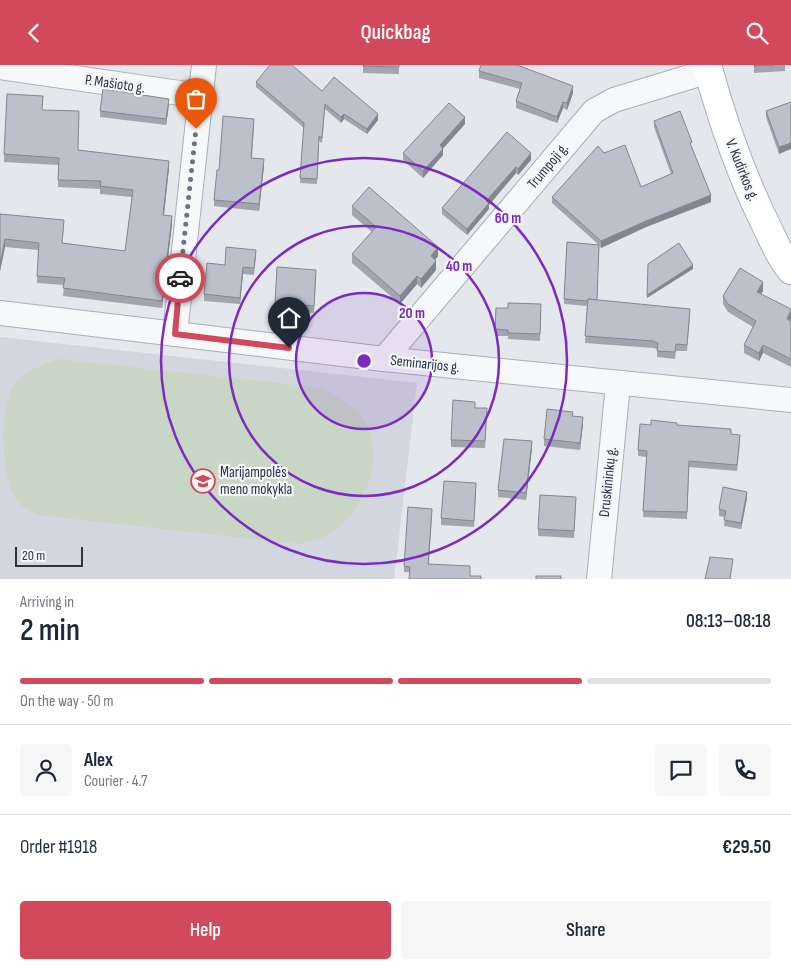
<!DOCTYPE html>
<html lang="en">
<head>
<meta charset="utf-8">
<style>
  body { margin:0; font-family:"Sofia Sans Condensed",sans-serif; background:#f6f6f7; color:#1f2937; height:100vh; display:flex; flex-direction:column; font-size:19px; white-space:nowrap }
  * { box-sizing:border-box; margin:0 }
  p { font-size:16px; color:#747a83 }
  .icon { flex:none; width:28px; height:28px; fill:none; stroke:currentColor; stroke-width:2; stroke-linecap:round; stroke-linejoin:round }
  .map { position:relative; height:514px; overflow:hidden }
  .drawer { display:flex; flex-direction:column; background:#fff; flex:1 }
  .drawer>* { flex:none }
  .scale { position:absolute; left:15px; bottom:12px; width:68px; box-sizing:border-box; padding-left:5px; border:2px solid #2b3445; border-top:0; font-size:14px; line-height:18px; white-space:nowrap; color:#2b3445; -webkit-text-stroke:4px #f4f6f9; paint-order:stroke }
  .pin { position:absolute; display:grid; place-items:center; width:42px; height:42px; color:#fff; margin:-51px -21px; border-radius:50% 50% 50% 0; rotate:-45deg; box-shadow:0 0 5px #0007 }
  .pin .icon { rotate:45deg }
  .courier { position:absolute; display:grid; place-items:center; width:50px; height:50px; margin:-25px; border:4px solid #d1495b; border-radius:50%; background:#fff; color:#222; box-shadow:0 1px 6px #0007 }
  .summary em { font-style:normal; font-weight:600 }
  .summary div { display:flex; flex-direction:column-reverse }
  .summary { display:flex; align-items:center; justify-content:space-between; height:85px; padding:0 20px }
  h1 { font-size:32px; font-weight:600; line-height:38px }
  .bar { display:grid; grid-template-columns:repeat(4,1fr); gap:8px 5px; align-content:center; height:60px; padding:0 20px }
  .bar i { height:6px; border-radius:4px; background:#e0e1e3 }
  .bar .selected { background:#d1495b }
  .bar p { grid-column:span 4 }
  .line { display:flex; align-items:center; gap:12px; padding:0 20px; border-top:1px solid #e0e1e3 }
  .line div { flex:1 }
  .round { display:grid; place-items:center; flex:none; width:52px; height:52px; border-radius:5px; background:#f6f6f7 }
  .button { display:flex; gap:10px; margin-top:auto; padding:10px 20px }
  .button a { flex:1; height:58px; border-radius:5px; background:#d1495b; color:#fff; font-size:20px; font-weight:600; line-height:58px; text-align:center }
  .button a+a { background:#f6f6f7; color:#1f2937 }
  header { display:flex; justify-content:space-between; align-items:center; height:65px; padding:0 20px; background:#d1495b; color:#fff; font-size:22px; font-weight:600 }
  .map>svg:first-child { display:block }
  .built { fill:#d2d6de }
  .pitch { fill:#c9d6c5 }
  .lines { fill:none; stroke-linecap:round; stroke-linejoin:round }
  .street-casing { stroke:#a9aeb7; stroke-width:26 }
  .secondary-casing { stroke:#a9aeb7; stroke-width:30 }
  .street { stroke:#f7f8fa; stroke-width:24 }
  .secondary { stroke:#fff; stroke-width:28 }
  .wall { fill:#a1a5ae }
  .shaded-wall { fill:#83868d }
  .building { fill:#bbc0ca; stroke:#83868d }
  .done { stroke:#6c737f; stroke-width:5; stroke-dasharray:0 9 }
  .route { stroke:#d1495b; stroke-width:6 }
  .ring { fill:none; stroke:#7b2cbf; stroke-width:2.5 }
  .labels { text-anchor:middle; dominant-baseline:central; stroke-width:4.5; stroke-linejoin:round; paint-order:stroke }
  .street-label { font-size:15px; fill:#2b3445; stroke:#f4f6f9 }
  .poi-label { font-size:15px; fill:#2b3445; stroke:#f4f6f9; text-anchor:start }
  .centre { fill:#7b2cbf; stroke:#f4f6f9; stroke-width:2.5 }
  .ring-label { font-size:15px; text-anchor:middle; font-weight:bold; fill:#7b2cbf; stroke:#f4f6f9; stroke-width:4.5; stroke-linejoin:round; paint-order:stroke }
</style>
</head>
<body>
<header><svg class="icon" aria-label="back" viewBox="0 0 24 24"><path d="M15 5l-7 7 7 7"/></svg>Quickbag<svg class="icon" aria-label="search" viewBox="0 0 24 24"><circle cx="10" cy="10" r="6"/><path d="M15 15l6 6"/></svg></header>
<div class="map">
<svg width="791" height="514" viewBox="0 0 791 514">
  <rect width="100%" height="100%" fill="#e4e7ec"/>
  <path class="built" d="M0,272L417,318L394,514H0Z"/>
  <path class="pitch" d="M58,294L322,323C337,332 357,342 366,359C385,397 363,448 329,469C321,474 309,476 300,479L38,450C31,446 21,441 16,435C0,409 0,349 12,322C23,306 41,301 58,294Z"/>
  <g class="lines">
    <g class="street-casing">
      <g id="street">
        <path d="M0,2L200,31"/>
        <path d="M0,248L384,294L791,335"/>
        <path d="M175,269L204,0"/>
        <path d="M384,294L594,46L614,35L709,6"/>
        <path d="M599,514L618,319"/>
      </g>
    </g>
    <g class="secondary-casing">
      <path id="secondary" d="M707,0C722,55 740,107 765,158C773,174 779,191 791,205"/>
    </g>
    <use href="#street" class="street"/>
    <use href="#secondary" class="secondary"/>
  </g>
  <g class="wall">
    <path d="M363,0H399V9L363,8Z"/>
    <path d="M754,0H785V6L754,8Z"/>
    <path d="M479,6L573,28L567,45L563,43L557,58L516,43V36L520,24L479,13Z"/>
    <path d="M256,17L322,26L378,55L367,69L344,54L341,58L325,44L322,78L319,76L317,119L300,118L304,63L256,22Z"/>
    <path d="M791,37L779,89L766,52V46Z"/>
    <path d="M169,40L166,60L100,52V46Z"/>
    <path d="M42,45L78,85L169,103L164,150L172,159L162,243L63,231L64,220L37,218L38,185L5,182L0,206V149L64,162L62,178L125,186L132,132L100,129V124L58,122V100L4,97V89Z"/>
    <path d="M654,56L692,83L711,137L646,162L601,183L599,180L597,235L690,251L687,286H676L675,294L657,292V284L653,283L585,278L587,241L564,239L567,177L599,180L552,138V132L604,88L641,122L671,109L654,62Z"/>
    <path d="M465,59L443,83V90L423,113L403,95V88Z"/>
    <path d="M254,61L252,93L264,101L259,146L214,141V135L219,105Z"/>
    <path d="M507,67L531,95L518,110L516,108L489,140V144L467,170L442,149V143Z"/>
    <path d="M352,141L438,191L435,195L436,205L421,223L417,219L400,239L352,198V189L372,167L352,150Z"/>
    <path d="M256,192L254,210L243,209L240,239L204,236V229L225,200Z"/>
    <path d="M316,212L314,248L275,245V238Z"/>
    <path d="M763,226L761,229L791,256V302L763,288L759,296L744,288V280L753,262L728,247L723,239V231Z"/>
    <path d="M496,243L541,246L540,276L508,274V271H495Z"/>
    <path d="M475,343L487,350L485,383L451,382V375Z"/>
    <path d="M573,351L583,359L580,385L544,381V374Z"/>
    <path d="M651,360H677L731,369L740,376L737,406L689,402L687,454L643,452L647,392L638,391V385Z"/>
    <path d="M532,383L526,435L498,432V425Z"/>
    <path d="M476,424L474,462L441,460V453Z"/>
    <path d="M747,433L741,464L724,461L725,452L719,451V444Z"/>
    <path d="M576,439L574,473L538,471V464Z"/>
    <path d="M432,450L429,499L470,511L404,507V501Z"/>
  </g>
  <g class="shaded-wall">
    <path d="M573,21V28L567,45V38Z"/>
    <path d="M169,34V40L166,60V54Z"/>
    <path d="M563,37V43L557,58V52Z"/>
    <path d="M344,49V54L341,58V52Z"/>
    <path d="M378,49V55L367,69V64Z"/>
    <path d="M465,52V59L440,87V80Z"/>
    <path d="M791,78V84L779,89V82Z"/>
    <path d="M443,84V90L423,113V106Z"/>
    <path d="M531,88V95L518,110V104Z"/>
    <path d="M264,94V101L259,146V139Z"/>
    <path d="M169,96V103L163,157V150Z"/>
    <path d="M516,102V108L489,140V144L467,170V164L486,136Z"/>
    <path d="M711,130V137L646,162L601,183V176L646,156Z"/>
    <path d="M172,151V159L162,243V236Z"/>
    <path d="M5,174V182L0,206V199Z"/>
    <path d="M438,182V191L431,200V191Z"/>
    <path d="M436,196V205L421,223V214Z"/>
    <path d="M693,200V204L647,233V230Z"/>
    <path d="M243,202V209L240,239V233Z"/>
    <path d="M417,211V219L400,239V231Z"/>
    <path d="M763,217V226L757,235V227Z"/>
    <path d="M791,246V254L787,262V254Z"/>
    <path d="M763,280V288L759,296V288Z"/>
    <path d="M583,352V359L580,385V378Z"/>
    <path d="M532,376V383L526,435V428Z"/>
    <path d="M747,427V433L741,464V458Z"/>
  </g>
  <g class="building">
    <path d="M270,0H292L322,26L334,12L378,49L367,64L344,49L341,52L325,39L322,73L319,71L317,114L300,113L304,58L256,17Z"/>
    <path d="M363,0H399V2L363,1Z"/>
    <path d="M481,0H517L573,21L567,38L563,37L557,52L516,36L522,18L479,6Z"/>
    <path d="M754,0H775L754,1Z"/>
    <path d="M103,24L169,34L166,54L100,46Z"/>
    <path d="M7,29L43,31L42,45L79,46L78,85L169,96L163,150L172,151L162,236L63,223L65,213L37,211L39,178L5,174L0,199V149L64,155L62,178L125,186L133,125L100,121L101,116L58,115L59,93L4,89Z"/>
    <path d="M791,37V78L779,82L766,46Z"/>
    <path d="M449,38L465,52L440,80L443,84L423,106L403,88Z"/>
    <path d="M680,46L692,77L690,78L711,130L646,156L601,176L552,132L598,81L604,88L625,80L641,122L673,108L654,56Z"/>
    <path d="M223,51L254,54L251,93L264,94L259,139L214,135L217,105H219Z"/>
    <path d="M507,67L531,88L518,104L516,102L486,136L489,138L467,164L442,143Z"/>
    <path d="M369,122L438,182L431,191L436,196L421,214L417,211L400,231L352,189L376,162L352,141Z"/>
    <path d="M567,177L599,180L597,235L588,234L587,236L564,234Z"/>
    <path d="M679,178L693,200L647,230L648,199Z"/>
    <path d="M226,182L256,185L254,203L243,202L240,233L204,229L207,198L225,200Z"/>
    <path d="M277,202L316,205L314,241L275,238Z"/>
    <path d="M740,203L763,217L757,227L791,244L787,254L791,256V294L763,280L759,288L744,280L756,256L728,239L723,231Z"/>
    <path d="M588,234L690,244L687,280L676,279L675,287L657,286L658,278L653,276L585,271Z"/>
    <path d="M508,238L541,239L540,269L508,268V265L495,264L496,243H508Z"/>
    <path d="M453,335L475,337V343H487L485,376L451,375Z"/>
    <path d="M547,344L573,347L572,351L583,352L580,378L544,374Z"/>
    <path d="M651,355L677,358V360L731,364V369L740,370L737,400L689,396L687,447L643,446L647,386L638,385L640,359L651,360Z"/>
    <path d="M504,374L532,376L526,428L498,425Z"/>
    <path d="M444,416L476,418L474,456L441,453Z"/>
    <path d="M723,422L747,427L741,458L724,455L726,446L719,444Z"/>
    <path d="M540,430L576,432L574,466L538,464Z"/>
    <path d="M408,442L432,444L428,499L470,501V511H481V514H409L410,502L404,501Z"/>
    <path d="M710,492L733,494L730,514H705Z"/>
    <rect x="536" y="511" width="25" height="3"/>
  </g>
  <g class="lines">
    <path class="done" d="M180,213L196,64"/>
    <path class="route" d="M180,213L175,269L289,283"/>
  </g>
  <circle cx="364" cy="296" r="68" fill="#7b2cbf" fill-opacity=".12"/>
  <g class="ring">
    <circle cx="364" cy="296" r="68"/>
    <circle cx="364" cy="296" r="135"/>
    <circle cx="364" cy="296" r="203"/>
  </g>
  <defs>
    <g id="school-ring" transform="scale(1.25)"><circle r="9.5" fill="#f4f6f9" stroke="#d1495b" stroke-width="1.5"/><path d="M0-5L7-2L0 1L-7-2ZM-4 1L0 2.5L4 1V4Q0 6-4 4Z" fill="#d1495b"/></g>
  </defs>
  <g fill-rule="evenodd">
    <use href="#school-ring" x="203" y="416"/>
  </g>
  <g class="labels">
    <g class="street-label">
      <text transform="translate(115 19) rotate(8)">P. Mašioto g.</text>
      <text transform="translate(548 101) rotate(-50)">Trumpoji g.</text>
      <text transform="translate(742 105) rotate(68)">V. Kudirkos g.</text>
      <text transform="translate(425 299) rotate(6)">Seminarijos g.</text>
      <text transform="translate(608 417) rotate(-84)">Druskininkų g.</text>
    </g>
    <g class="poi-label">
      <text x="220" y="407">Marijampolės<tspan x="220" dy="17">meno mokykla</tspan></text>
    </g>
  </g>
  <circle cx="364" cy="296" r="8" class="centre"/>
  <g class="ring-label">
    <text x="508" y="158">60 m</text>
    <text x="459" y="206">40 m</text>
    <text x="412" y="253">20 m</text>
  </g>
</svg>
<div class="scale">20 m</div>
<div class="pin" style="left:196px;top:64px;background:#ea580c"><svg class="icon" aria-label="bag" viewBox="0 0 24 24"><path d="M5 8h14l-1 12H6zM9 8a3 3 0 0 1 6 0"/></svg></div>
<div class="pin" style="left:289px;top:283px;background:#1f2937"><svg class="icon" aria-label="home" viewBox="0 0 24 24"><path d="M3 11l9-7 9 7M6 9v11h12V9"/></svg></div>
<div class="courier" style="left:180px;top:213px"><svg class="icon" aria-label="car" viewBox="0 0 24 24"><path d="M5 17H2v-5l4-1 3-4h7l3 4 3 1v5h-3M9 17h6M6 11h13"/><circle cx="7" cy="17" r="2"/><circle cx="17" cy="17" r="2"/></svg></div>
</div>
<section class="drawer">
<div class="summary"><div><h1>2 min</h1><p>Arriving in</p></div><em>08:13–08:18</em></div>
<div class="bar"><i class="selected"></i><i class="selected"></i><i class="selected"></i><i></i><p>On the way · 50 m</p></div>
<div class="line" style="height:90px"><a class="round"><svg class="icon" aria-label="person" viewBox="0 0 24 24"><circle cx="12" cy="8" r="4"/><path d="M4 21q1-7 8-7t8 7"/></svg></a><div><b>Alex</b><p>Courier · 4.7</p></div><a class="round"><svg class="icon" aria-label="chat" viewBox="0 0 24 24"><path d="M4 5h16v11H9l-5 4z"/></svg></a><a class="round"><svg class="icon" aria-label="phone" viewBox="0 0 24 24"><path d="M5 4h4l2 5-3 2q2 4 5 5l2-3 5 2v4C11 20 4 13 5 4z"/></svg></a></div>
<div class="line" style="height:65px"><div>Order #1918</div><b>€29.50</b></div>
<div class="button"><a>Help</a><a>Share</a></div>
</section>
</body>
</html>
